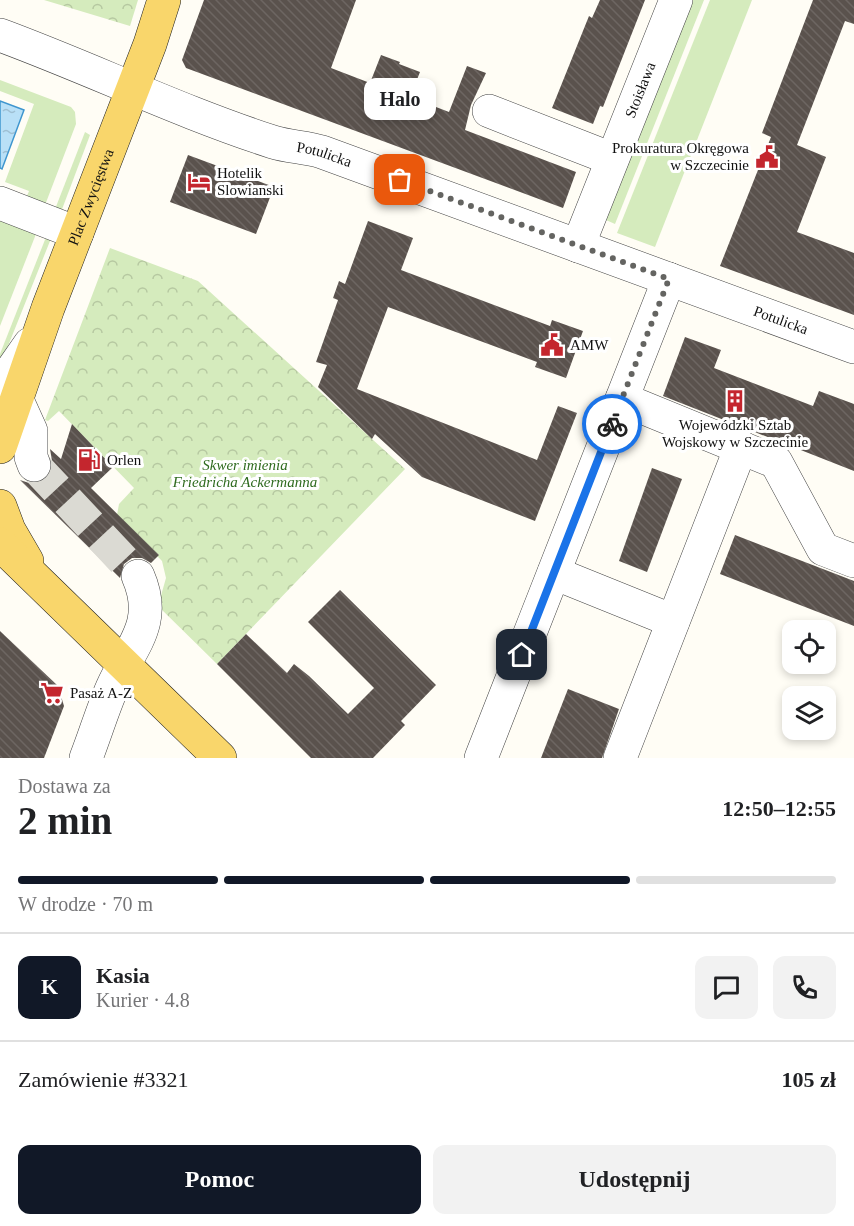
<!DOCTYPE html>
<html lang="pl">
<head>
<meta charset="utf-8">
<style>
  body { margin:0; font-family:"Times New Roman",serif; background:#f2f2f2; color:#202124; height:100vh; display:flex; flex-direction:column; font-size:22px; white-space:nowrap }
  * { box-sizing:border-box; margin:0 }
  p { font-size:20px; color:#757577 }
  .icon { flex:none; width:33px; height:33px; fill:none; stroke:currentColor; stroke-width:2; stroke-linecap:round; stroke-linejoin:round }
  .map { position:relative; height:758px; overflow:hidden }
  .details { display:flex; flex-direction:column; background:#fff; flex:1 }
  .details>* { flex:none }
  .fabs { position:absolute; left:782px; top:620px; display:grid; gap:12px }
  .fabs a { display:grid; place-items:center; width:54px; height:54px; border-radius:12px; background:#fff; box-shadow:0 3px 9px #0003; font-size:30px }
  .pin { position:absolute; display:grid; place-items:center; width:51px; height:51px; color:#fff; margin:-26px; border-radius:12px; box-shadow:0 3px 9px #0006 }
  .courier { position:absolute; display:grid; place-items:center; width:60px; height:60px; margin:-30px; border:4px solid #1a73e8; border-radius:50%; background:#fff; color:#222; box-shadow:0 2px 8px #0007 }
  .bubble { position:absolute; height:42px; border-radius:12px; background:#fff; box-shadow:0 3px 9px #0003; font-size:20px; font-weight:700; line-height:42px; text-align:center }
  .headline em { font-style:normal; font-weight:700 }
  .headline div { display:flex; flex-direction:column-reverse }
  .headline { display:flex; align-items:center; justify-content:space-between; height:102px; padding:0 18px }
  h1 { font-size:39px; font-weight:700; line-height:45px }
  .bar { display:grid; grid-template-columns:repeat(4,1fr); gap:9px 6px; align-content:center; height:72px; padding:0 18px }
  .bar i { height:8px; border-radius:4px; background:#e0e0e0 }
  .bar .current { background:#111827 }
  .bar p { grid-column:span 4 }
  .line { display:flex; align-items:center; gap:15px; padding:0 18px; border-top:2px solid #e0e0e0 }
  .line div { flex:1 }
  .round { display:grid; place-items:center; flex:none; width:63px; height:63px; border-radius:12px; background:#f2f2f2 }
  .cta { display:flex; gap:12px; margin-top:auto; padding:12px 18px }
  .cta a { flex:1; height:69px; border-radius:12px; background:#111827; color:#fff; font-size:24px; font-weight:700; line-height:69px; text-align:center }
  .cta a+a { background:#f2f2f2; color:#202124 }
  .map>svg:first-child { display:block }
  .grass { fill:#d5ebbd }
  .park { fill:url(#park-crowns) }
  .water { fill:url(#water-ripples); stroke:#3f96cf; stroke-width:1.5 }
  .building { fill:url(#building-back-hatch) }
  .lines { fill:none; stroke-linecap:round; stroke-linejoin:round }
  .minor-tunnel { stroke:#dbdad3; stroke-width:33; stroke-dasharray:33 16; stroke-linecap:butt }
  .minor-casing { stroke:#444; stroke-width:34 }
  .major-casing { stroke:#222; stroke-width:34 }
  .minor { stroke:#fff; stroke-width:33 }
  .major { stroke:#f9d66b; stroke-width:33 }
  .done { stroke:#646461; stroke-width:6; stroke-dasharray:0 10.8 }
  .route { stroke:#1a73e8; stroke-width:8 }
  .labels { text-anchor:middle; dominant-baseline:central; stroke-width:6; stroke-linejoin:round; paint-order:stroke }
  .street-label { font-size:15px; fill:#111; stroke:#fff }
  .poi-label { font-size:15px; fill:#111; stroke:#fff; text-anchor:start }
  .park-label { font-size:15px; font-style:italic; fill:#2f6b1f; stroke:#fff }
</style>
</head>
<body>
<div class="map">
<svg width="854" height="758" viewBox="0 0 854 758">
  <defs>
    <pattern id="park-crowns" width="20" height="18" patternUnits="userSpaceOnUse" patternTransform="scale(1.5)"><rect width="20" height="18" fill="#d5ebbd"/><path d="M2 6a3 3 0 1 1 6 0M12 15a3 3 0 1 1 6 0" fill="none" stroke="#b6c8a1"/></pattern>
    <pattern id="water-ripples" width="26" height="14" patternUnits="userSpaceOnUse" patternTransform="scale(1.5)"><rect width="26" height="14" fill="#b9e0f7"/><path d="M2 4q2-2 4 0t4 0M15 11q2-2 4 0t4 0" fill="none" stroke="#9ebfd3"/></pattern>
    <pattern id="building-back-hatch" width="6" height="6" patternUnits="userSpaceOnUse" patternTransform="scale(1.5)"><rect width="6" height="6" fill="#5a524d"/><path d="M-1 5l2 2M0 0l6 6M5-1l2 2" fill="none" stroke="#6d6662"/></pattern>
  </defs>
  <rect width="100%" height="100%" fill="#fffdf5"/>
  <g class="grass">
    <path d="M693,0H704L615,224L606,220Z"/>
    <path d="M710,0H752L655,247L617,233Z"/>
    <path d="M0,80L71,107L75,112L76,124L42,213L23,206L29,191L5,182L34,104L0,91Z"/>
    <path d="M85,132L90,135L61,212L52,217Z"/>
    <path d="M0,220L36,234L0,326Z"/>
    <path d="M50,227L52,236L0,366V354Z"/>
  </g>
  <g class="park">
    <path d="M44,0H138L130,26Z"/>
    <path d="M110,248L198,281L405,469L217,664L158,606L166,578L162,561L117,515L119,504L134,488L59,411L48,421L45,420Z"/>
  </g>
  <path class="water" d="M0,101L24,110L2,169L0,168Z"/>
  <g class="building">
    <path d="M204,0H356L331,68L370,83L381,55L400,62L399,64L420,72L410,97L449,112L467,66L486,73L471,105L465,130L576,172L563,208L186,68L182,60Z"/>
    <path d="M600,0H645L603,107L600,106L593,124L552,108L589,16L592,18Z"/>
    <path d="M813,0H854V24L845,21L797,145L826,157L797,232L854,253V315L720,266L771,137L762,133Z"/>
    <path d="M188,155L274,187L256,234L170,202Z"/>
    <path d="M368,221L413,238L401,270L550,326L552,320L583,331L566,378L535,367L537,362L388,307L357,389L537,460L558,406L577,413L535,521L422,477L375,434L372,439L318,387L327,365L316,362L338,300L333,298L339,281L345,284Z"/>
    <path d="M685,337L721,350L714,368L813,406L819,391L854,404V471L663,396Z"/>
    <path d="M72,424L113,467L91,488L159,555L151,563L142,558H132L124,564L120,578L20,480L32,484L41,482L48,477L53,467L50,449L61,459Z"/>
    <path d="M652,468L682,479L647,572L619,561Z"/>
    <path d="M735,535L854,581V626L720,574Z"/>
    <path d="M340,590L436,685L401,721L405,725L373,758H311L217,664L246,634L287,673L294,664L309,676L348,714L374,688L308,622Z"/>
    <path d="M0,631L58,686L64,706L44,758H0Z"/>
    <path d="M568,689L619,709L602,758H541Z"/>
  </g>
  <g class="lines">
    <path class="minor-tunnel" d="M34,465L138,576"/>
    <g class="minor-casing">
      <g id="minor">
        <path id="s1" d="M0,35C92,69 180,112 273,142C289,147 306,147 322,152L854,347"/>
        <path d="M489,111L612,159"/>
        <path d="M0,203L77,233"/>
        <path id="s2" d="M578,246L676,0"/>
        <path d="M0,387L30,344"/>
        <path d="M622,399L776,462L823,549L854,561"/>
        <path d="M17,400L31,431V457L34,465"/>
        <path d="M554,573L673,621"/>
        <path d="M86,758C95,735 102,711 112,688C130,647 159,624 138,576"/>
        <path d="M481,758L669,279"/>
        <path d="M620,758L741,447"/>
      </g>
    </g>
    <g class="major-casing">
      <g id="major">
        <path id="s3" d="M0,447L48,308L150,44L164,0"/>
        <path d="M0,506L9,530L27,561"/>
        <path d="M0,544L220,758"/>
      </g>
    </g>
    <use href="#minor" class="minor"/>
    <use href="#major" class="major"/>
  </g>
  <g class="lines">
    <path class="done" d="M400,180L669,279L612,424"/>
    <path class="route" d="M522,655L612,424"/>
  </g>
  <defs>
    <g id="civic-bare" transform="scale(1.8)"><path d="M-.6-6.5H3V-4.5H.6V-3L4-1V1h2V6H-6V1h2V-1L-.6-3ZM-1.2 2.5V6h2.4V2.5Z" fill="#c4262e" stroke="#fff" stroke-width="2.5" paint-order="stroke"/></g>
    <g id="hotel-bare" transform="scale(1.8)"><path d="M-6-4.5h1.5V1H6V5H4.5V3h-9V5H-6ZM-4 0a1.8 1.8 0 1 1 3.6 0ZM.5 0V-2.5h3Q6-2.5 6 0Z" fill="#c4262e" stroke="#fff" stroke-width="2.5" paint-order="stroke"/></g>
    <g id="building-bare" transform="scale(1.8)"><path d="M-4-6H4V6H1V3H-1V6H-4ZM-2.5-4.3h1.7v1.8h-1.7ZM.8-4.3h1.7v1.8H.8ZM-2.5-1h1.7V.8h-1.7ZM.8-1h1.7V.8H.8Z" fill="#c4262e" stroke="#fff" stroke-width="2.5" paint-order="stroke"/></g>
    <g id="fuel-bare" transform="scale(1.8)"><path d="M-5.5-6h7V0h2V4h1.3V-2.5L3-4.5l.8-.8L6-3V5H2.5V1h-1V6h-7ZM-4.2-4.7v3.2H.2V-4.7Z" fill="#c4262e" stroke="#fff" stroke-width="2.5" paint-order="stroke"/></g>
    <g id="supermarket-bare" transform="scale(1.8)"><path d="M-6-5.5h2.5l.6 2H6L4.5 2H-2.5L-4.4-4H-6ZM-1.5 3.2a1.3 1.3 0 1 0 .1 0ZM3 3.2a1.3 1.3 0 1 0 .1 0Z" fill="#c4262e" stroke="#fff" stroke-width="2.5" paint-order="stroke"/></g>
  </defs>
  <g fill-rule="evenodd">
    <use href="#civic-bare" x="767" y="157"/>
    <use href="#hotel-bare" x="199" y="182"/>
    <use href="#civic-bare" x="552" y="345"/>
    <use href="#building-bare" x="735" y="401"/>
    <use href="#fuel-bare" x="89" y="460"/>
    <use href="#supermarket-bare" x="52" y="693"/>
  </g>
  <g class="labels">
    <g class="street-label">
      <text stroke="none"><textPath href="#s2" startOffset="168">Stoisława</textPath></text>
      <text stroke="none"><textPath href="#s1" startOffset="346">Potulicka</textPath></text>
      <text stroke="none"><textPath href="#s3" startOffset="266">Plac Zwycięstwa</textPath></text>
      <text stroke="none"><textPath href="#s1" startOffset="832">Potulicka</textPath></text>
    </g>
    <g class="poi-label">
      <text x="749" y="148" text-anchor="end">Prokuratura Okręgowa<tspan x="749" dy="17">w Szczecinie</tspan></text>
      <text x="217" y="173">Hotelik<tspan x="217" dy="17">Slowianski</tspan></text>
      <text x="570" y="345">AMW</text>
      <text x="735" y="425" text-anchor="middle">Wojewódzki Sztab<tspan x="735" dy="17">Wojskowy w Szczecinie</tspan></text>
      <text x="107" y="460">Orlen</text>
      <text x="70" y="693">Pasaż A-Z</text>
    </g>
    <g class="park-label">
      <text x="245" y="465">Skwer imienia<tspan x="245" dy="17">Friedricha Ackermanna</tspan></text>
    </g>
  </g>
</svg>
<div class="fabs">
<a><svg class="icon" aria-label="locate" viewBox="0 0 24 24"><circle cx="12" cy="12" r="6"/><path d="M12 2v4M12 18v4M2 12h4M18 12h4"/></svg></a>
<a><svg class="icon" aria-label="layers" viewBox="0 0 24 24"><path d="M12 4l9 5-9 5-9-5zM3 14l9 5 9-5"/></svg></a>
</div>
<div class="pin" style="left:400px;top:180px;background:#ea580c"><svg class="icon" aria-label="bag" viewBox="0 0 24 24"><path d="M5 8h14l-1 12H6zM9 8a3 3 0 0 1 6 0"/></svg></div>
<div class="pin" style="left:522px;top:655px;background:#1f2937"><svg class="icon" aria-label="home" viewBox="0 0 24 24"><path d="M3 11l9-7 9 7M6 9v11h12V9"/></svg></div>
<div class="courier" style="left:612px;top:424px"><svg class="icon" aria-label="bike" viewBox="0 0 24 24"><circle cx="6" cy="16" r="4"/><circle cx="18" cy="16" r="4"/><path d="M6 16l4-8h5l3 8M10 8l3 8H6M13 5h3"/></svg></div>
<div class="bubble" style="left:364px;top:78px;width:72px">Halo</div>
</div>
<section class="details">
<div class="headline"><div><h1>2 min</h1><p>Dostawa za</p></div><em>12:50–12:55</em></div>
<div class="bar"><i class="current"></i><i class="current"></i><i class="current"></i><i></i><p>W drodze · 70 m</p></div>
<div class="line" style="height:108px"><b class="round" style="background:#111827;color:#fff">K</b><div><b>Kasia</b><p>Kurier · 4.8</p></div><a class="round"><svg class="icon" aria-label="chat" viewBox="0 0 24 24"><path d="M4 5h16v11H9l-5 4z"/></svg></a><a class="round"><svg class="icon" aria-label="phone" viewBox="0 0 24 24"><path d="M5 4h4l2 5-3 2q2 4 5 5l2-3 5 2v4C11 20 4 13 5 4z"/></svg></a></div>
<div class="line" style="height:78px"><div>Zamówienie #3321</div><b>105 zł</b></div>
<div class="cta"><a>Pomoc</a><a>Udostępnij</a></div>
</section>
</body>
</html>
